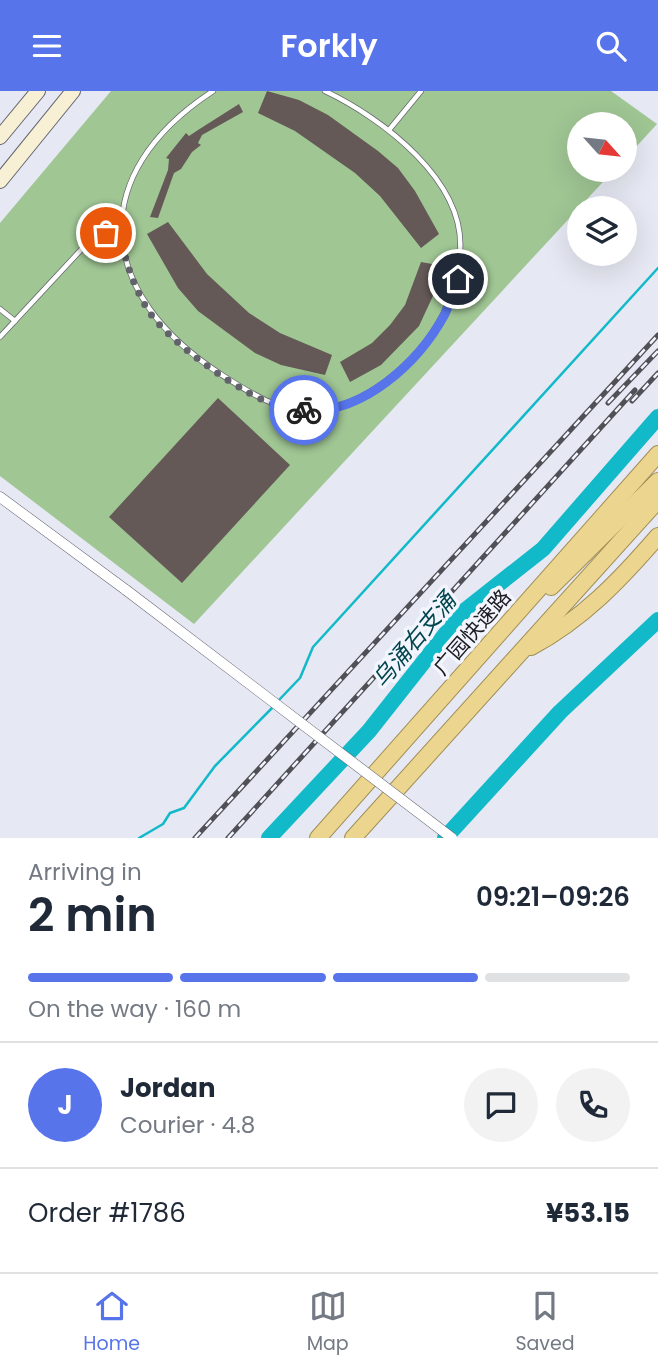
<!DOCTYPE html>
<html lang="en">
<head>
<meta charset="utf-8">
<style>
  body { margin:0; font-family:Poppins,"Noto Sans SC",sans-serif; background:#f2f2f3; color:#1f2937; height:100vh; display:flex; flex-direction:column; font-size:26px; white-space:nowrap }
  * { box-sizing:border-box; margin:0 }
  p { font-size:23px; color:#747a83 }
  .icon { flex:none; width:38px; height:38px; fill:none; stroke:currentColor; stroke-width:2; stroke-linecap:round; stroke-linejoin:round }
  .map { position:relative; height:747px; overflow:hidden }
  .panel { display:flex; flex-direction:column; background:#fff; flex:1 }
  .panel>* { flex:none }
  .needle { width:46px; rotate:117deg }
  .controls { position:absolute; left:567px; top:21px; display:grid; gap:14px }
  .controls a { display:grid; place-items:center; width:70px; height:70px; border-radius:50%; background:#fff; box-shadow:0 7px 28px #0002; font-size:35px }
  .pin { position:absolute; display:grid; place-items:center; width:60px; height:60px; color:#fff; margin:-30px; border:4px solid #fff; border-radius:50%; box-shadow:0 2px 7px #0007 }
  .courier { position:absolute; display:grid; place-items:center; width:70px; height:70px; margin:-35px; border:5px solid #5774ea; border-radius:50%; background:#fff; color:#222; box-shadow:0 2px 9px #0007 }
  .overview em { font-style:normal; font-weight:600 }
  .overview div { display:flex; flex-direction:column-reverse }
  .overview { display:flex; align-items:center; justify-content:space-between; height:119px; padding:0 28px }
  h1 { font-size:46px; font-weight:600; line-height:52px }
  .bar { display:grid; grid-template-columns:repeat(4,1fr); gap:10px 7px; align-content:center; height:84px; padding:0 28px }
  .bar i { height:9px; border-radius:5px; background:#e0e1e3 }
  .bar .current { background:#5774ea }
  .bar p { grid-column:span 4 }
  .line { display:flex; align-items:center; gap:18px; padding:0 28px; border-top:2px solid #e0e1e3 }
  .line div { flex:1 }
  .round { display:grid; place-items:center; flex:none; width:74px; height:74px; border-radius:37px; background:#f2f2f3 }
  header { display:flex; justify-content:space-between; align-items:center; height:91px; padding:0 28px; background:#5774ea; color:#fff; font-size:32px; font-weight:600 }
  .tabs { display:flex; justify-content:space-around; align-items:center; height:98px; border-top:2px solid #e0e1e3; background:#fff; font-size:19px; color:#747a83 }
  .tabs a { display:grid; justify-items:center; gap:4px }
  .tabs .current { color:#5774ea }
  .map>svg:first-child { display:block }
  .green { fill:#a0c694 }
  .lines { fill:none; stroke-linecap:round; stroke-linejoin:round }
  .stream { stroke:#11b9c9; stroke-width:2.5 }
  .river { stroke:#11b9c9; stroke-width:16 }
  .building { fill:#645957 }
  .service-casing { stroke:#64666f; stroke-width:6 }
  .minor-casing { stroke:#64666f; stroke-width:11 }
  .secondary-casing { stroke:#64666f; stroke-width:16 }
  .trunk-casing { stroke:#a08e56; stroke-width:18 }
  .service { stroke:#fff; stroke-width:4.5 }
  .minor { stroke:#fff; stroke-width:10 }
  .secondary { stroke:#f8f0d5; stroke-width:14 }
  .trunk { stroke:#ecd68f; stroke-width:16 }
  .rail-casing { stroke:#505157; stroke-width:5 }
  .rail { stroke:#f3f5fe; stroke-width:2.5; stroke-dasharray:8; stroke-linecap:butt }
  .minor-bridge-casing { stroke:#64666f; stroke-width:11; stroke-linecap:butt }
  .minor-bridge { stroke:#fff; stroke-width:10 }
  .done { stroke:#62636a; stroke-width:7; stroke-dasharray:0 12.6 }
  .route { stroke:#5774ea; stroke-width:9 }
  .labels { text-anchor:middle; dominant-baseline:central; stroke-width:7; stroke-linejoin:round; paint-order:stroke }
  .street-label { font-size:21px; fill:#1b1c20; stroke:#f3f5fe }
  .water-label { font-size:23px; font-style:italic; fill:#01454c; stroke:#f3f5fe }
</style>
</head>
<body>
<header><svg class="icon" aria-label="menu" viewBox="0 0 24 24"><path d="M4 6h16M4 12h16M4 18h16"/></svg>Forkly<svg class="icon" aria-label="search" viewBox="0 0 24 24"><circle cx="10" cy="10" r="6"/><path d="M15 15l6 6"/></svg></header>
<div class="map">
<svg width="658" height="747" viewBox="0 0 658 747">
  <rect width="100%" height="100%" fill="#e6e8f3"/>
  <path class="green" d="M111,0H611L657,33L625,68V33H579V79H614L194,533L0,385V132Z"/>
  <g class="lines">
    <g class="stream">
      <path d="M278,610L300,587L313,556L658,177"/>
      <path d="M139,747L163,733L170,722L184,717L215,675L274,615"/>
    </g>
    <g class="river">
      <path d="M269,747L369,640L463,521L543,458L658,326"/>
      <path d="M445,747L560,621L658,529"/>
    </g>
  </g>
  <g class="building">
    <path d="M267,0L299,9L328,24L378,60L398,77L415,100L439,143L421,157L380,105L355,82L295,40L258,22Z"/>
    <path d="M239,13L243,21L202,44L198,52L201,54L192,61L181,78L174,82L158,127L150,126L168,79L169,68L166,67L186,42L189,45L198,39Z"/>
    <path d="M168,131L207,183L249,222L280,242L332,264L325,284L281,274L255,262L198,220L178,197L147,143Z"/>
    <path d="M421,171L443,175L439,192L419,235L381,274L350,291L340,271L372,252L390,234L405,214Z"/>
    <path d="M218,307L290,374L182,492L109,426Z"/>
  </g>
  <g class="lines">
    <g class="service-casing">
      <g id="service">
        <path d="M213,0C83,85 97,204 222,284C250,302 281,322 314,319C350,317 382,296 407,272C438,242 456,205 460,161C466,90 382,27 325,0"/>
        <path d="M389,39L421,0"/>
        <path d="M0,218L15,230"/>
        <path d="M0,246L91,148L106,142L120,144"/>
      </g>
    </g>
    <g class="minor-casing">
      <path id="minor" d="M0,406L126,499"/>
    </g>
    <g class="secondary-casing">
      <g id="secondary">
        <path d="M0,46L38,0"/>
        <path d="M0,90L73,0"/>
      </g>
    </g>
    <g class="trunk-casing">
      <g id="trunk">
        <path d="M551,496L658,390"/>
        <path d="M531,556C583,528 620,489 658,445"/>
        <path d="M318,747L658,363"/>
        <path d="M353,747L658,409"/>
      </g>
    </g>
    <use href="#service" class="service"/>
    <use href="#minor" class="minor"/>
    <use href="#secondary" class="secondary"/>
    <use href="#trunk" class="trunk"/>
    <g class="rail-casing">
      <g id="rail">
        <path d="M632,310L658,282"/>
        <path d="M608,312L658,260"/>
        <path d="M195,747L658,244"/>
        <path d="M228,747L635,299"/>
      </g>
    </g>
    <use href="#rail" class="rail"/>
    <g class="minor-bridge-casing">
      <path id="minor-bridge" d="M126,499L452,747"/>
    </g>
    <use href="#minor-bridge" class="minor-bridge"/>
  </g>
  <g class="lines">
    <path class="done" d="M106,142L120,144C126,171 133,195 148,219C168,251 246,307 283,317C289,319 297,318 304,319"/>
    <path class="route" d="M304,319C363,324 419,271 445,223C450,212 454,199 458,188"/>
  </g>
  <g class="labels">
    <g class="street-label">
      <text transform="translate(472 541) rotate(-49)">广园快速路</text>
    </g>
    <g class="water-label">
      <text transform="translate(414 549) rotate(-50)">乌涌右支涌</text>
    </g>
  </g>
</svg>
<div class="controls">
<a><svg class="needle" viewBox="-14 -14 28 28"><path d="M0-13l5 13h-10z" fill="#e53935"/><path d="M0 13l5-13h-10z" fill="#747a83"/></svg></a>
<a><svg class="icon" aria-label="layers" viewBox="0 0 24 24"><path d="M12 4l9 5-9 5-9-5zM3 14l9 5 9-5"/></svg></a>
</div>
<div class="pin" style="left:106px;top:142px;background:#ea580c"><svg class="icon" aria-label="bag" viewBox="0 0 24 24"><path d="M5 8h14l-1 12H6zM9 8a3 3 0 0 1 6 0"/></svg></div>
<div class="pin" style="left:458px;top:188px;background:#1f2937"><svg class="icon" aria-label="home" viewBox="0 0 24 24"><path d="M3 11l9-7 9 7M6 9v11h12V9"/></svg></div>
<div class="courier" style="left:304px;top:319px"><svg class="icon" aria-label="bike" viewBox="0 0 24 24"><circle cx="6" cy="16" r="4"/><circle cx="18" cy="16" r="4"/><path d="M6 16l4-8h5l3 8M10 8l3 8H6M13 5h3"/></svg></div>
</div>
<section class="panel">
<div class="overview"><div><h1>2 min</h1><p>Arriving in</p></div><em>09:21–09:26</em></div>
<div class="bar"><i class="current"></i><i class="current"></i><i class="current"></i><i></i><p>On the way · 160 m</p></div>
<div class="line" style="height:126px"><b class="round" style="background:#5774ea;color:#fff">J</b><div><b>Jordan</b><p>Courier · 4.8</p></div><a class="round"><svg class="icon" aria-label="chat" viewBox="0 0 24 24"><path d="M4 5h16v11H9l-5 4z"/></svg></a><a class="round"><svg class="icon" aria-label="phone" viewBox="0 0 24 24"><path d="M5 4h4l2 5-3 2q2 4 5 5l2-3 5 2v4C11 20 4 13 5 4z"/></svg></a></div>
<div class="line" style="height:91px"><div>Order #1786</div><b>¥53.15</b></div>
</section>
<nav class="tabs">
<a class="current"><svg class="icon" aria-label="home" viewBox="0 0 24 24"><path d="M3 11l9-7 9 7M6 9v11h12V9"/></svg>Home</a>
<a><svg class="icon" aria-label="map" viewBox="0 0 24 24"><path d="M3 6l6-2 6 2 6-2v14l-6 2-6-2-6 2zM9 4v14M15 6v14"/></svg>Map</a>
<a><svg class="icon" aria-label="saved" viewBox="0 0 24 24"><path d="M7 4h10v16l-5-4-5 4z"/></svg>Saved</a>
</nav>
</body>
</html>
